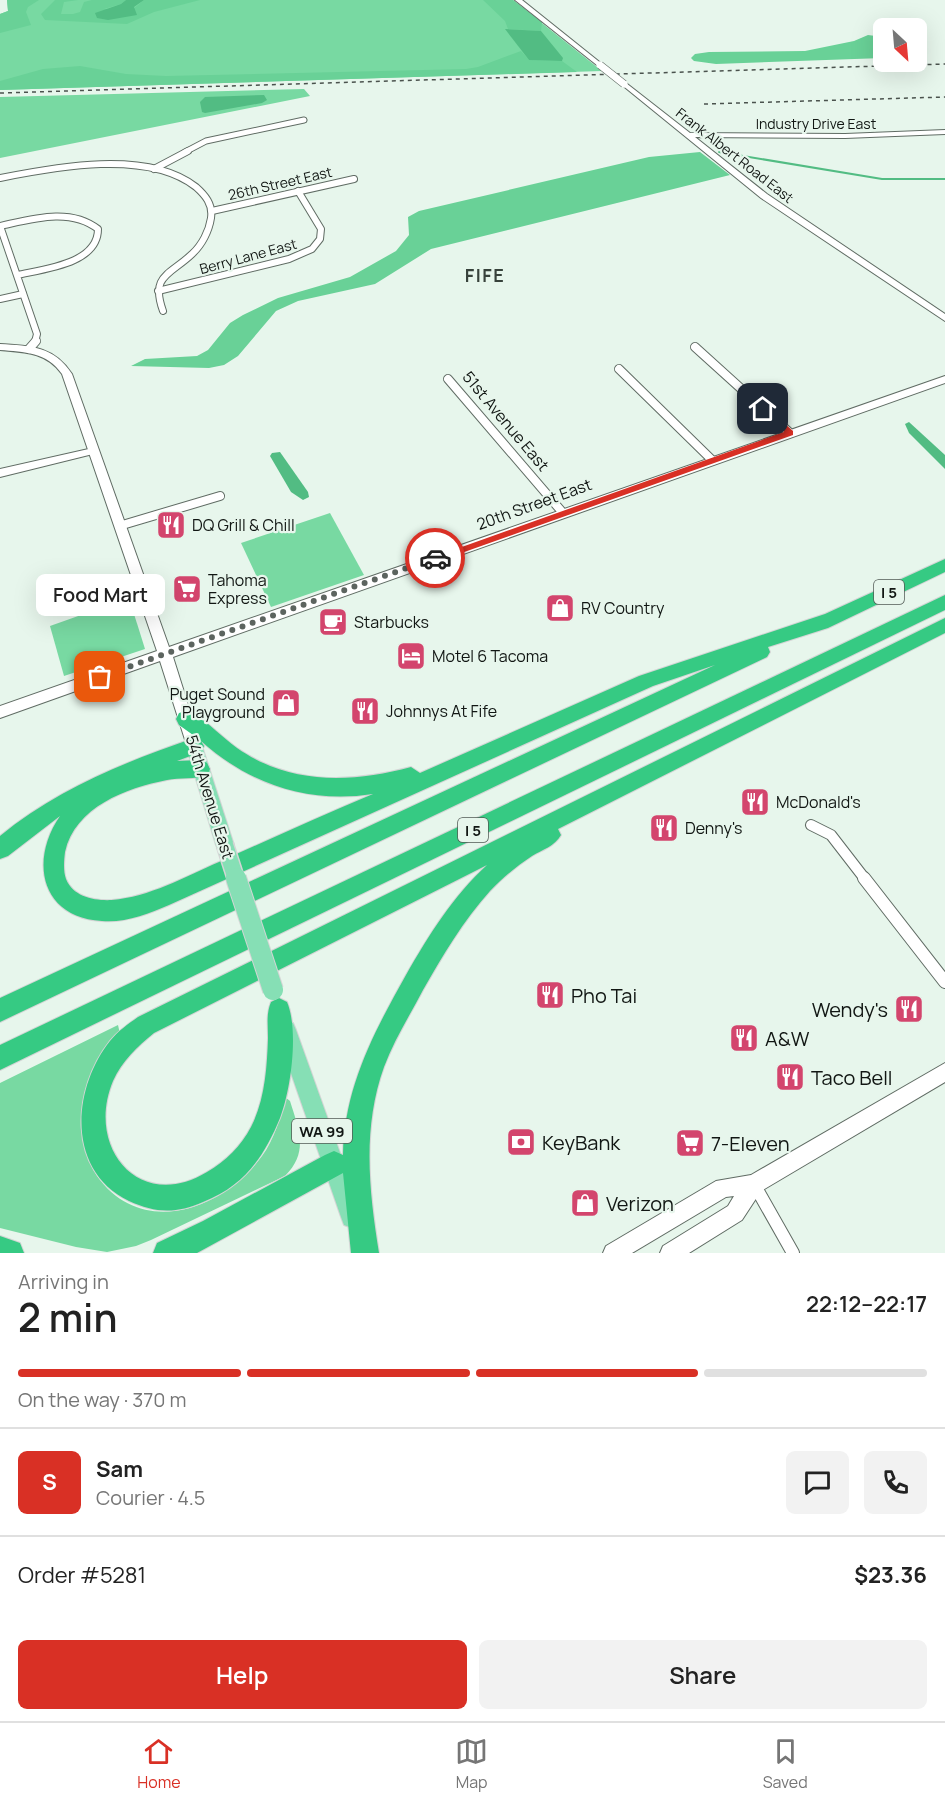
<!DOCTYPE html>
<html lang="en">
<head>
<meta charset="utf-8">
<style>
  body { margin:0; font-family:Manrope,sans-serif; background:#f2f2f2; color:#222; height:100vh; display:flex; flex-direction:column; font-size:22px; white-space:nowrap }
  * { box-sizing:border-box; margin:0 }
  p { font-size:20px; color:#767676 }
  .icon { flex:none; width:33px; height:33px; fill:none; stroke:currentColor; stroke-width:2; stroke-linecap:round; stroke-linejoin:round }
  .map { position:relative; height:1253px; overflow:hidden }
  .details { display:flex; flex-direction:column; background:#fff; flex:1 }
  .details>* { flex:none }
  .needle { width:39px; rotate:154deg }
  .fabs { position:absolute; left:873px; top:18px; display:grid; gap:12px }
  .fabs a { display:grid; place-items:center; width:54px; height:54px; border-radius:9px; background:#fff; box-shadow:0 6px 24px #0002; font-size:30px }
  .pin { position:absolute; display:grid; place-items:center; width:51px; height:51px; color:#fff; margin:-26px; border-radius:12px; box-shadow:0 3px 9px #0006 }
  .courier { position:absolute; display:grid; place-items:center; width:60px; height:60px; margin:-30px; border:4px solid #d93025; border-radius:50%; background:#fff; color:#222; box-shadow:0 2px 8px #0007 }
  .bubble { position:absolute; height:42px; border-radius:9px; background:#fff; box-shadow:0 6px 24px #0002; font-size:20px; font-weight:600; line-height:42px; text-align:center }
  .headline em { font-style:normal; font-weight:600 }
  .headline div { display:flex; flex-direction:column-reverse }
  .headline { display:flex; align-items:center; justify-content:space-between; height:102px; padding:0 18px }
  h1 { font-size:39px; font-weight:600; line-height:45px }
  .bar { display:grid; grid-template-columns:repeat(4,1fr); gap:9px 6px; align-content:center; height:72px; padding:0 18px }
  .bar i { height:8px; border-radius:4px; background:#e0e0e0 }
  .bar .on { background:#d93025 }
  .bar p { grid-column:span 4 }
  .line { display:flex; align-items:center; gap:15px; padding:0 18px; border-top:2px solid #e0e0e0 }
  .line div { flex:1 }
  .round { display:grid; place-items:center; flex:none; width:63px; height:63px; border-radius:9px; background:#f2f2f2 }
  .action { display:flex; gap:12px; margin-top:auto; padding:12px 18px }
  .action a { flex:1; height:69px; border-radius:9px; background:#d93025; color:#fff; font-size:24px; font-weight:600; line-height:69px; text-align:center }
  .action a+a { background:#f2f2f2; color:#222 }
  .dock { display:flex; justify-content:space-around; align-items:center; height:84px; border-top:2px solid #e0e0e0; background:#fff; font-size:16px; color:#767676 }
  .dock a { display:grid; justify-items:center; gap:3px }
  .dock .on { color:#d93025 }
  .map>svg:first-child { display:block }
  .green { fill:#78d9a2 }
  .forest { fill:#69d197 }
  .water { fill:#52bc83 }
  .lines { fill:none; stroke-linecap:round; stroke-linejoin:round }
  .stream { stroke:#52bc83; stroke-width:2 }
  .minor-far4-casing { stroke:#606c64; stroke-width:7 }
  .minor-far3-casing { stroke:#606c64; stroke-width:8 }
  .minor-far2-casing { stroke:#606c64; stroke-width:10 }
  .minor-far1-casing { stroke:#606c64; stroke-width:12 }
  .minor-casing { stroke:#606c64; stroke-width:14 }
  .tertiary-casing { stroke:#606c64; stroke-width:2 }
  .secondary-casing { stroke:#606c64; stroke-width:2 }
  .primary-casing { stroke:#d4d5d5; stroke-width:2 }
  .motorway-casing { stroke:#d4d5d5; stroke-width:2 }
  .minor-far4 { stroke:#fff; stroke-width:5 }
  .minor-far3 { stroke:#fff; stroke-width:6 }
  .minor-far2 { stroke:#fff; stroke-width:8 }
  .minor-far1 { stroke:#fff; stroke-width:10 }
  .minor { stroke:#fff; stroke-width:12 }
  .tertiary { fill:#fff; fill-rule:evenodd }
  .secondary { fill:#fff; fill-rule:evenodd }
  .primary { fill:#86dfb5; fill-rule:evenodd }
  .motorway { fill:#36ca83; fill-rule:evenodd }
  .rail { stroke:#4a524d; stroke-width:1.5; stroke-dasharray:4 4; stroke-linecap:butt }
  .tertiary-bridge-casing { stroke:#606c64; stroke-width:8; stroke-linecap:butt }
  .primary-bridge-far1-casing { stroke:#d4d5d5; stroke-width:19; stroke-linecap:butt }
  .primary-bridge-casing { stroke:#d4d5d5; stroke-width:22; stroke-linecap:butt }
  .tertiary-bridge { stroke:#fff; stroke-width:7 }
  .primary-bridge-far1 { stroke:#86dfb5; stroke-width:16 }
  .primary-bridge { stroke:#86dfb5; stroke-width:20 }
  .route { fill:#d93025 }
  .done { stroke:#5c645f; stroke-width:6; stroke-dasharray:0 10.8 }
  .labels { text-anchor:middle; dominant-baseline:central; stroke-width:4.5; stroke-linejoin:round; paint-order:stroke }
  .far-street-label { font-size:14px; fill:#111613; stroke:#e7f6ec }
  .shield { fill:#e7f6ec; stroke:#515954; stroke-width:1.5 }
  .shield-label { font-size:15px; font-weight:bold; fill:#111613 }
  .street-label { font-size:16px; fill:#111613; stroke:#e7f6ec }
  .poi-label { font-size:16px; fill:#111613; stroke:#e7f6ec; text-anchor:start }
  .far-district-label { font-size:18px; font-weight:bold; letter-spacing:1.5px; fill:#37423b; stroke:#e7f6ec }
  .near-poi-label { font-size:20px; fill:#111613; stroke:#e7f6ec; text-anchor:start }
</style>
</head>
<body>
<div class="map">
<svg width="945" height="1253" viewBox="0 0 945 1253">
  <rect width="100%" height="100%" fill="#e7f6ec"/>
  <g class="green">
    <path d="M7,0H513L602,71L0,90V14L8,11Z"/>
    <path d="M304,89L310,96L0,158V97Z"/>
    <path d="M330,513L364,575L271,607L241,543Z"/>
    <path d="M129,598L145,649L64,676L50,626Z"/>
    <path d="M118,1025L120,1034C111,1059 102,1083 93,1107C90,1115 84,1125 83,1133C82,1146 90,1165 97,1176C142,1239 223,1210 262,1156C274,1140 281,1117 285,1097L290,1101C299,1130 309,1152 285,1176L151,1240L136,1246L107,1252L76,1247L0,1228V1083Z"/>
  </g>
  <g class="forest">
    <path d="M7,0H39L28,7L26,12L31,25L0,33V14L8,11Z"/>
    <path d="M55,0H78L64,2L61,14H73L80,12L84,2L92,0H126L121,4L104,9H133L144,0H200L154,12L127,24L45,20L41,14Z"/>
    <path d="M483,0H513L542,22L541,31L508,29L505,21Z"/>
    <path d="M868,35L883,37V58L716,64L694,61L691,58L695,54L709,52L805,51L854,41Z"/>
    <path d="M521,51L529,60L562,61L577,72L0,90V81L43,69L80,66L126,74L166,76L466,69L478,67Z"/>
    <path d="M700,152L730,175L431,249L375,284L298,301L276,311L238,356L224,365L209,368L131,366L145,359L197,356L208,350L230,323L243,315L278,298L350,277L396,251L409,235L408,217L419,211L649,157Z"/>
  </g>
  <g class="water">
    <path d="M126,0H144L134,7L137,15L108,20L97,18L95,13L121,4Z"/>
    <path d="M505,29L541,31L563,58L562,61L529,60Z"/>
    <path d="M264,95L267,100L262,103L205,113L202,112L200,102L205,97Z"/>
    <path d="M909,422L945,455V469L909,433L905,424Z"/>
    <path d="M280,452L308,492L309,497L303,500L291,492L270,456L272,453Z"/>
  </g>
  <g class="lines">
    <path class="stream" d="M719,152L882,179H945"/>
    <g class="minor-far4-casing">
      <path id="minor-far4" d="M185,152L206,141L304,120"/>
    </g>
    <g class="minor-far3-casing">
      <g id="minor-far3">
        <path d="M154,169L188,151"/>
        <path d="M0,178C55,167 148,149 196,187C205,195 213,204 211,218C209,231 202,245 192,254C170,275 150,275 163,311"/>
        <path d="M212,211L354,179"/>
        <path d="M17,275C44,269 98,264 98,229C70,207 32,219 0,226L37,334L35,342"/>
        <path d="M158,291L289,259L312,249L320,239L321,229L298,191"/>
        <path d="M0,299L23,294"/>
      </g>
    </g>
    <g class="minor-far2-casing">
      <g id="minor-far2">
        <path d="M695,347L790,433"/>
        <path d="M29,349L36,341"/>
        <path d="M619,369L712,460"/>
        <path d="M448,379L563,513"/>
        <path d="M119,526L220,496"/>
      </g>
    </g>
    <g class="minor-far1-casing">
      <path id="minor-far1" d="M811,825L831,835L865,879"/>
    </g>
    <g class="minor-casing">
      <g id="minor">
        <path d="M864,878L945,982"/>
        <path d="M754,1184L793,1253"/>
      </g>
    </g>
    <g class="tertiary-casing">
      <g id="tertiary">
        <path d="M515,0H522L602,64V66H598Z"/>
        <path d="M622,83H626L690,133L845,134L945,130V134L845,138L695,137L767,194L945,314V321L761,198L622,85Z"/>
        <path d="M93,448L98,451L97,453L0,477V469Z"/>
      </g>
    </g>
    <g class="secondary-casing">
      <g id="secondary">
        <path d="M0,344C31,346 54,346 72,374L169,647L945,376V383L173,657L201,746L199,750L194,752L189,750L187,746L160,661L0,718V706L157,651L62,374C47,352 24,352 0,350Z"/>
        <path d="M945,1063V1082L761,1191L742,1220L689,1253H660L663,1246L728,1206L734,1196L726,1197L632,1253H603L606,1246L716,1181L751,1175Z"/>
      </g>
    </g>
    <g class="primary-casing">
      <g id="primary">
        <path d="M194,739L200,741L202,746L234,845L231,851L225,853L219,851L216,845L186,746L188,741Z"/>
        <path d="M286,1020L293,1023L296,1030L363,1217L360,1225L352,1228L344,1225L341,1217L276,1030L279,1023Z"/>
      </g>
    </g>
    <g class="motorway-casing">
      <g id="motorway">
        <path d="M945,559V572L828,628L768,647L770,652L767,657L0,1022V998L715,665L653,686L169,905C148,914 125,923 102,921C41,918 29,861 60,816L8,856L0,859V836C57,789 125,762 194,738L200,740L179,725L176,719L179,713L186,711L193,713C209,723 222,737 237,748C290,785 351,783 411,767L420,773L639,676L825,614ZM201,741C249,784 308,804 373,794C321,816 270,839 219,862C185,877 149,897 112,900C95,901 73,897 66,879C63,871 64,860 65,852C75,807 126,788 167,780C180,777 195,780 207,775L210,769L207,763L200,760L177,761L201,752L204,746Z"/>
        <path d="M945,595V610L0,1070V1045Z"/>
        <path d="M945,618V633L558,829L561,835C555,846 542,850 532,856C517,866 502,878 490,891C463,921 443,955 423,990C410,1015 394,1040 384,1067C362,1128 369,1191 379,1253H351L343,1173L197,1253H153L157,1243L203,1221L325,1155L334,1151L343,1155C344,1088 374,1032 406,975C429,935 453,896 487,865L154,1033C137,1047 122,1061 113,1081C85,1148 140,1213 207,1172C226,1161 241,1146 251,1127C265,1100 267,1067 268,1038C268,1025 266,1014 271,1002L279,998L287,1002C299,1030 291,1090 280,1118C264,1157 244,1186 203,1202C176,1214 155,1213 129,1201C66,1171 72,1089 110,1041C118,1031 128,1024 138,1017Z"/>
        <path d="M0,1236L20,1243L24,1253H0Z"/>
      </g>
    </g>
    <use href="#minor-far4" class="minor-far4"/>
    <use href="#minor-far3" class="minor-far3"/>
    <use href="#minor-far2" class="minor-far2"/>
    <use href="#minor-far1" class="minor-far1"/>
    <use href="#minor" class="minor"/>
    <use href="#tertiary" class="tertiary"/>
    <use href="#secondary" class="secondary"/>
    <use href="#primary" class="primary"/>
    <use href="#motorway" class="motorway"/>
    <g class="rail">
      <path d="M0,93L945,64"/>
      <path d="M704,104L945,97"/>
    </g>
    <g class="tertiary-bridge-casing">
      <path id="tertiary-bridge" d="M600,65L624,84"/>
    </g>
    <g class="primary-bridge-far1-casing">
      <path id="primary-bridge-far1" d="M225,845L236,879"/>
    </g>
    <g class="primary-bridge-casing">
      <path id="primary-bridge" d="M236,878L273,990"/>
    </g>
    <use href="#tertiary-bridge" class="tertiary-bridge"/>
    <use href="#primary-bridge-far1" class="primary-bridge-far1"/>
    <use href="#primary-bridge" class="primary-bridge"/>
  </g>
  <path class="route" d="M760,407H766L793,431V435L439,561H432L431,558L784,432L760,410Z"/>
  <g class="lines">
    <path class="done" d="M100,677L435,558"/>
  </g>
  <defs>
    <g id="restaurant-square" transform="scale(1.5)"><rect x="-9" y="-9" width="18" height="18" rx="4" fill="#d3456d" stroke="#e7f6ec"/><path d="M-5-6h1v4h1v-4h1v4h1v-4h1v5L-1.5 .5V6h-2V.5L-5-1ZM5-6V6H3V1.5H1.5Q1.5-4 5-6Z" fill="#fff"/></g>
    <g id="supermarket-square" transform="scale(1.5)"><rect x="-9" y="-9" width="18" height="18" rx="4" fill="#d3456d" stroke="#e7f6ec"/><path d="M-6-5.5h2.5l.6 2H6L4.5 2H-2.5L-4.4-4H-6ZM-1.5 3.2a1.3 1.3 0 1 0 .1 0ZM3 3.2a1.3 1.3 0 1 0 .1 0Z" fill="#fff"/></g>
    <g id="shop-square" transform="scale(1.5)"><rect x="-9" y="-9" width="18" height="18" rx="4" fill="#d3456d" stroke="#e7f6ec"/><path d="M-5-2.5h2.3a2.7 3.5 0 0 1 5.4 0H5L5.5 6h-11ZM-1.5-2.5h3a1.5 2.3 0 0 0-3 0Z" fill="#fff"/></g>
    <g id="cafe-square" transform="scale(1.5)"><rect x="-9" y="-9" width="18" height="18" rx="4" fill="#d3456d" stroke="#e7f6ec"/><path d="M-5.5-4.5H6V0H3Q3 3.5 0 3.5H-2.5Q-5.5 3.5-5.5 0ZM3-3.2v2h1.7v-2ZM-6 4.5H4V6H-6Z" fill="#fff"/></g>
    <g id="hotel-square" transform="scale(1.5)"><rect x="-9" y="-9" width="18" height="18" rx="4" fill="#d3456d" stroke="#e7f6ec"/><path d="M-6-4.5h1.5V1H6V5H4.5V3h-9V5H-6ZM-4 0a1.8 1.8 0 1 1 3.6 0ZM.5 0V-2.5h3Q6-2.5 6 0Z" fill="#fff"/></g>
    <g id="bank-square" transform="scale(1.5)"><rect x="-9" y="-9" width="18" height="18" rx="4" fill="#d3456d" stroke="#e7f6ec"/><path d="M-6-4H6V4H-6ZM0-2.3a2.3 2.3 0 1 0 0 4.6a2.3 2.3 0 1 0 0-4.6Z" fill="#fff"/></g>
  </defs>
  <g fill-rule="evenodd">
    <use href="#restaurant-square" x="171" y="525"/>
    <use href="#supermarket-square" x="187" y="589"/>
    <use href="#shop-square" x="560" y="608"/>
    <use href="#cafe-square" x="333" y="622"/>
    <use href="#hotel-square" x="411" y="656"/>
    <use href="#shop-square" x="286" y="703"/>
    <use href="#restaurant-square" x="365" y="711"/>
    <use href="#restaurant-square" x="755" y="802"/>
    <use href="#restaurant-square" x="664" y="828"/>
    <use href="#restaurant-square" x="550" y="995"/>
    <use href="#restaurant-square" x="909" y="1009"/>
    <use href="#restaurant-square" x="744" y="1038"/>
    <use href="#restaurant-square" x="790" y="1077"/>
    <use href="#bank-square" x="521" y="1142"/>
    <use href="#supermarket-square" x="690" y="1143"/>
    <use href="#shop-square" x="585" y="1203"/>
  </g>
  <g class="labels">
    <g class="far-street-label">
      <text x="816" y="123">Industry Drive East</text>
      <text transform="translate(735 155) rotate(38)">Frank Albert Road East</text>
      <text transform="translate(280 183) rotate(-13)">26th Street East</text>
      <text transform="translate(248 256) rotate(-15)">Berry Lane East</text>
    </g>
    <g class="shield">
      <rect x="874" y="580" width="30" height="24" rx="4.5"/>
      <rect x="458" y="818" width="30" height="24" rx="4.5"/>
      <rect x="292" y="1119" width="60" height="24" rx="4.5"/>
    </g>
    <g class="shield-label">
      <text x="889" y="592">I 5</text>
      <text x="473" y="830">I 5</text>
      <text x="322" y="1131">WA 99</text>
    </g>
    <g class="street-label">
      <text transform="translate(506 421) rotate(50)">51st Avenue East</text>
      <text transform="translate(534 504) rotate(-20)">20th Street East</text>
      <text transform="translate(210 797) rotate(73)">54th Avenue East</text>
    </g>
    <g class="poi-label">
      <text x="192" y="525">DQ Grill &amp; Chill</text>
      <text x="208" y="580">Tahoma<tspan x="208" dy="18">Express</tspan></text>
      <text x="581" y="608">RV Country</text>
      <text x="354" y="622">Starbucks</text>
      <text x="432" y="656">Motel 6 Tacoma</text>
      <text x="265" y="694" text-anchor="end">Puget Sound<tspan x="265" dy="18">Playground</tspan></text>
      <text x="386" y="711">Johnnys At Fife</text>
      <text x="776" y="802">McDonald's</text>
      <text x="685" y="828">Denny's</text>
    </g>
    <g class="far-district-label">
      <text x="485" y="275">FIFE</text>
    </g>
    <g class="near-poi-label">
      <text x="571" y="995">Pho Tai</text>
      <text x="888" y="1009" text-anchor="end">Wendy's</text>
      <text x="765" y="1038">A&amp;W</text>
      <text x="811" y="1077">Taco Bell</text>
      <text x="542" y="1142">KeyBank</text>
      <text x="711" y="1143">7-Eleven</text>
      <text x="606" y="1203">Verizon</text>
    </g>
  </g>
</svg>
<div class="fabs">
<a><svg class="needle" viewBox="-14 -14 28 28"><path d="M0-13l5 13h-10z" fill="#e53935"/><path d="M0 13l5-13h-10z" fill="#767676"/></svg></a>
</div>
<div class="pin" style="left:100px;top:677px;background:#ea580c"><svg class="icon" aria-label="bag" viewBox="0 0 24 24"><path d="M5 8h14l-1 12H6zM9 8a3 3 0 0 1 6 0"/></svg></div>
<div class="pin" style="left:763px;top:409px;background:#1f2937"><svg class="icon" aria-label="home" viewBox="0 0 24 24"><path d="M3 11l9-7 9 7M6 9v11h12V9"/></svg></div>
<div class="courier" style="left:435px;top:558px"><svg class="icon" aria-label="car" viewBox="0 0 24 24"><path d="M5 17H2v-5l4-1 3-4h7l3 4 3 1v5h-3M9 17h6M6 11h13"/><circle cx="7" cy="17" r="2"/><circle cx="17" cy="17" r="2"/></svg></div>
<div class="bubble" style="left:36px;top:574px;width:129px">Food Mart</div>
</div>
<section class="details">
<div class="headline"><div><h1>2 min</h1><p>Arriving in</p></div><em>22:12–22:17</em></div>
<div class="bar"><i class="on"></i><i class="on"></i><i class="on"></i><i></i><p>On the way · 370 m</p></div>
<div class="line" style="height:108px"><b class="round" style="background:#d93025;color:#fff">S</b><div><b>Sam</b><p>Courier · 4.5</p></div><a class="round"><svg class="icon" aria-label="chat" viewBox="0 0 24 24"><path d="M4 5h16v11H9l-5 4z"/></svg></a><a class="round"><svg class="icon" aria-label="phone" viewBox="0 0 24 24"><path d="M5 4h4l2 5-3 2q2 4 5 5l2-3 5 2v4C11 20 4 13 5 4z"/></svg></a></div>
<div class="line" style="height:78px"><div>Order #5281</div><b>$23.36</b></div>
<div class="action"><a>Help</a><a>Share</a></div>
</section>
<nav class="dock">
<a class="on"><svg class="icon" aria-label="home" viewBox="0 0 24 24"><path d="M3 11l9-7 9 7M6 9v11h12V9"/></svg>Home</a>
<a><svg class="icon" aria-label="map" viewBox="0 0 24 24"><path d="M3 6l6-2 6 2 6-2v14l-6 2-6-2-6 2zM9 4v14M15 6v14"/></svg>Map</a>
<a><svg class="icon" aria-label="saved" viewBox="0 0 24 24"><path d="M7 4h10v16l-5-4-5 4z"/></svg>Saved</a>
</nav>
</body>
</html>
